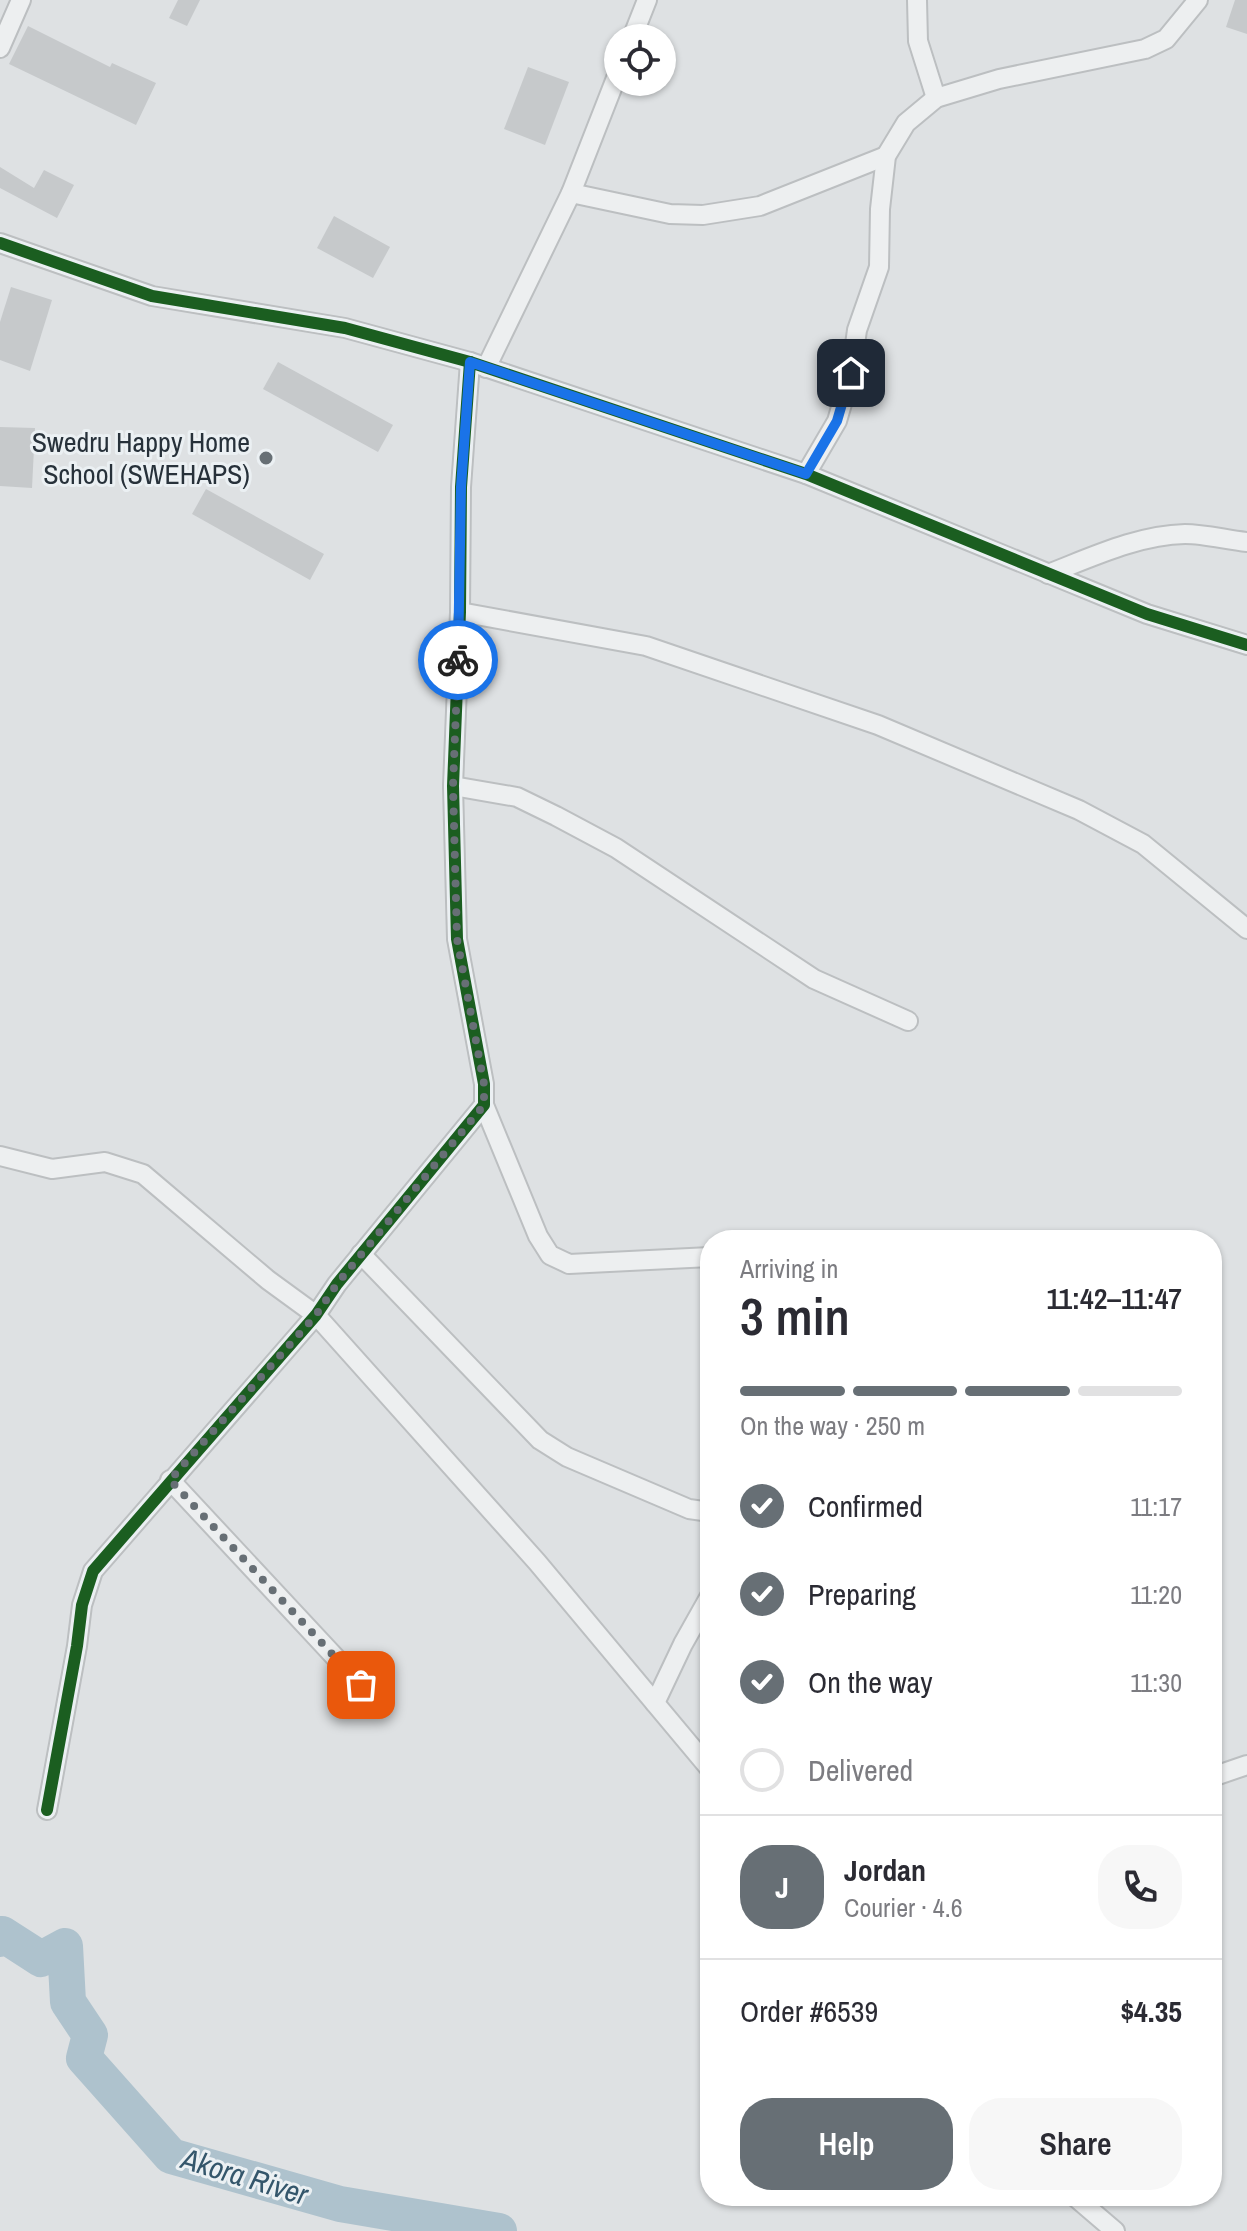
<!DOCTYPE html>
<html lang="en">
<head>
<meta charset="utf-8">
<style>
  body { margin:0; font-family:"Archivo Narrow",sans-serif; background:#f7f7f7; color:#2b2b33; height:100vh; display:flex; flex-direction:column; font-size:30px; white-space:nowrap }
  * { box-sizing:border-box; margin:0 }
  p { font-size:26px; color:#7c7c81 }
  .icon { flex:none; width:44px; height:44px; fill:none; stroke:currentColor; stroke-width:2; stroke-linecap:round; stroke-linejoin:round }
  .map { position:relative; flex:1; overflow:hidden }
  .drawer { position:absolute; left:700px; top:1230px; width:522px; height:976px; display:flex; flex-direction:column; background:#fff; border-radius:32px; box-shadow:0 2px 6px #0004 }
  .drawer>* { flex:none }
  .buttons { position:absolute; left:604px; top:24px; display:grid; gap:16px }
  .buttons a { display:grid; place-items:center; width:72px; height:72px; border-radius:50%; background:#fff; box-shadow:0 2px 6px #0004; font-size:40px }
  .pin { position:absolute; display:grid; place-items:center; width:68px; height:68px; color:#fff; margin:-34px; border-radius:16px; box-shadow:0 4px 12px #0006 }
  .courier { position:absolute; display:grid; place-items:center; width:80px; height:80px; margin:-40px; border:6px solid #1a73e8; border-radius:50%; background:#fff; color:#222; box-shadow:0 2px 10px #0007 }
  .overview em { font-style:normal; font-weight:600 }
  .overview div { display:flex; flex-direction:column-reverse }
  .overview { display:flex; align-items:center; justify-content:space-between; height:136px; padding:0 40px }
  h1 { font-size:52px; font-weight:600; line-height:60px }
  .bar { display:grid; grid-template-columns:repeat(4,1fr); gap:12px 8px; align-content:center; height:96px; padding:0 40px }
  .bar i { height:10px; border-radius:6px; background:#e1e1e2 }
  .bar .on { background:#676f75 }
  .bar p { grid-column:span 4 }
  .line { display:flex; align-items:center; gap:20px; padding:0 40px; border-top:2px solid #e1e1e2 }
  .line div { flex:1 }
  .round { display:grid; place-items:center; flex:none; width:84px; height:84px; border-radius:32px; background:#f7f7f7 }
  ol { padding:0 40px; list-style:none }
  li { display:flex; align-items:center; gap:24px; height:88px }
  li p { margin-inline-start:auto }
  li .icon { padding:8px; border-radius:50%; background:#676f75; color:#fff; stroke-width:4 }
  li:last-child { color:#7c7c81 }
  li i { width:44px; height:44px; border:4px solid #e1e1e2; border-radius:50% }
  .button { display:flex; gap:16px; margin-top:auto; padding:16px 40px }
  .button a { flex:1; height:92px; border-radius:32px; background:#676f75; color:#fff; font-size:32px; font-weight:600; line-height:92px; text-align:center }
  .button a+a { background:#f7f7f7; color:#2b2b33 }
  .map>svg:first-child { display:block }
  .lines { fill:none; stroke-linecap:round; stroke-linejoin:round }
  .river { stroke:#aec2cd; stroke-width:36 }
  .building { fill:#c6c9cb }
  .street-casing { stroke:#bcbfc1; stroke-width:22 }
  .street { stroke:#edeff0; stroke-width:18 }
  .cycleway-casing { stroke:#ebf0f3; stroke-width:17 }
  .cycleway { stroke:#1b5e20; stroke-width:12 }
  .done { stroke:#676f75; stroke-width:8; stroke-dasharray:0 14.4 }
  .route { stroke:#1a73e8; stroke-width:10 }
  .poi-dot { fill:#676f75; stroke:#ebf0f3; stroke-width:3 }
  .labels { text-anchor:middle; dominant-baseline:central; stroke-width:6; stroke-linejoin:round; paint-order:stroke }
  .poi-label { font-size:28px; fill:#27313a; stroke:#ebf0f3; text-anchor:end }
  .water-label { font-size:30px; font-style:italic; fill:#34566b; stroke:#ebf0f3 }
</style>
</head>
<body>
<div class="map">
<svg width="1247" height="2231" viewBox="0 0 1247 2231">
  <rect width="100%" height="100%" fill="#dee1e3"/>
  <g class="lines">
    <path class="river" d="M0,1939L2,1934L41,1959L65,1946L68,2002L90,2035L84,2058L171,2156L340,2204L499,2231"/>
  </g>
  <g class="building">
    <path d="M178,0H200L187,26L169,18Z"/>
    <path d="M1235,0H1247V34L1226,27Z"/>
    <path d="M28,26L110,67L112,63L156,83L136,125L9,64Z"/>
    <path d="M528,67L569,82L545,145L504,129Z"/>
    <path d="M0,167L34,188L44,170L74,185L57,218L0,188Z"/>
    <path d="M334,216L390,247L373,278L317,248Z"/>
    <path d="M11,287L52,300L30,371L0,360V322Z"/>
    <path d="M278,362L393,425L378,452L263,389Z"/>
    <path d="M0,427L35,428L32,488L0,486Z"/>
    <path d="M206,489L324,554L310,580L192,514Z"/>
  </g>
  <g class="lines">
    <g class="street-casing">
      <g id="street">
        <path d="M917,0L918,41L936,98"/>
        <path d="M632,38L647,0"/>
        <path d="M0,48L21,0"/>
        <path d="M571,193L670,214L703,215L760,206L886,156"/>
        <path d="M0,243L152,296L345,328L470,362L806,474L1147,614L1247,645"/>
        <path d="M486,368L571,193L618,73"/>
        <path d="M806,474L837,421L851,373L857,330L879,267L880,209L886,156L906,123L936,98L999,79L1145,49L1166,39L1198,0"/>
        <path d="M1048,574C1092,557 1138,535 1185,534C1205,534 1227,540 1247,542"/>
        <path d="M460,612L646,646L878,725L1079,810L1143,844L1247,929"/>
        <path d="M453,786L517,797L556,816L616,848L814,979L908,1021"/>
        <path d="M484,1105L538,1236L550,1255L569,1264L710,1257"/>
        <path d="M0,1156L52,1169L105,1162L143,1174L268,1280L316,1315L537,1562L710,1769"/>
        <path d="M361,1254L540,1440L567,1457L689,1509L710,1512"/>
        <path d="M170,1480L361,1685"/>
        <path d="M655,1703L683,1644L710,1596"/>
        <path d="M1212,1777L1247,1765"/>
        <path d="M47,1810L77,1646L82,1605L93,1571L316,1315L337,1284L484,1105V1084L457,939L453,786L460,612L461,487L470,362"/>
        <path d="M1074,2196L1115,2231"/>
      </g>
    </g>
    <use href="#street" class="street"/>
    <g class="cycleway-casing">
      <g id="cycleway">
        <path d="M0,243L152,296L345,328L470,362L806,474L1147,614L1247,645"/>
        <path d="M47,1810L77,1646L82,1605L93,1571L316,1315L337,1284L484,1105V1084L457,939L453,786L460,612L461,487L470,362"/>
      </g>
    </g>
    <use href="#cycleway" class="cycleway"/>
  </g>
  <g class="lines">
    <path class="done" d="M361,1685L170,1480L316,1315L337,1284L484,1105V1084L457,939L453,786L458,660"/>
    <path class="route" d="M458,660L461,487L470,362L806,474L837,421L851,373"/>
  </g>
  <circle class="poi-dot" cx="266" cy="458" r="8"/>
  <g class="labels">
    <g class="poi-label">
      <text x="250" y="442">Swedru Happy Home<tspan x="250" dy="32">School (SWEHAPS)</tspan></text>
    </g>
    <g class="water-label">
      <text transform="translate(245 2176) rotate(17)">Akora River</text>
    </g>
  </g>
</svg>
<div class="buttons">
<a><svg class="icon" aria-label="locate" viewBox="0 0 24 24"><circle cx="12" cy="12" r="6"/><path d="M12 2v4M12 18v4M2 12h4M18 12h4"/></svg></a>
</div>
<div class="pin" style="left:361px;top:1685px;background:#ea580c"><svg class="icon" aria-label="bag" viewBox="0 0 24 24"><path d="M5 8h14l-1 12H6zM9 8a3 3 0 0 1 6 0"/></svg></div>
<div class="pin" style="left:851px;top:373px;background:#1f2937"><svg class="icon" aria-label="home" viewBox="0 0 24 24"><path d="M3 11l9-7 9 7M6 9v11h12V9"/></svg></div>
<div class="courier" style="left:458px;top:660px"><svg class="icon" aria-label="bike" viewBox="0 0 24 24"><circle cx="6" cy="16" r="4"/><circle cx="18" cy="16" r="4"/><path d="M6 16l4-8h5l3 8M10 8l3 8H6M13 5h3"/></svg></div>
<section class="drawer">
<div class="overview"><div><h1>3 min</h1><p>Arriving in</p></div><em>11:42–11:47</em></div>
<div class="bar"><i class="on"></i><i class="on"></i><i class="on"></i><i></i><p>On the way · 250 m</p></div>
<ol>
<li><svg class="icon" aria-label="check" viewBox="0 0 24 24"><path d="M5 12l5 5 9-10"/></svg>Confirmed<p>11:17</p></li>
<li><svg class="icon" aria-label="check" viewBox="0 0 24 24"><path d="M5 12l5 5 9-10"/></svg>Preparing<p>11:20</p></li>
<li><svg class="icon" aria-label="check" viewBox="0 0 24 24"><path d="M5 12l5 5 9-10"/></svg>On the way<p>11:30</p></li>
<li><i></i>Delivered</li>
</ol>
<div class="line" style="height:144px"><b class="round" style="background:#676f75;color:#fff">J</b><div><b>Jordan</b><p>Courier · 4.6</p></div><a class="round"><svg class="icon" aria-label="phone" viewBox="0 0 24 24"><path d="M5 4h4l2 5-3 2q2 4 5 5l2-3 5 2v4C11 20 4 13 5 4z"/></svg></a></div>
<div class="line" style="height:104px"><div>Order #6539</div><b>$4.35</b></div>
<div class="button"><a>Help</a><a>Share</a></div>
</section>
</div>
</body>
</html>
